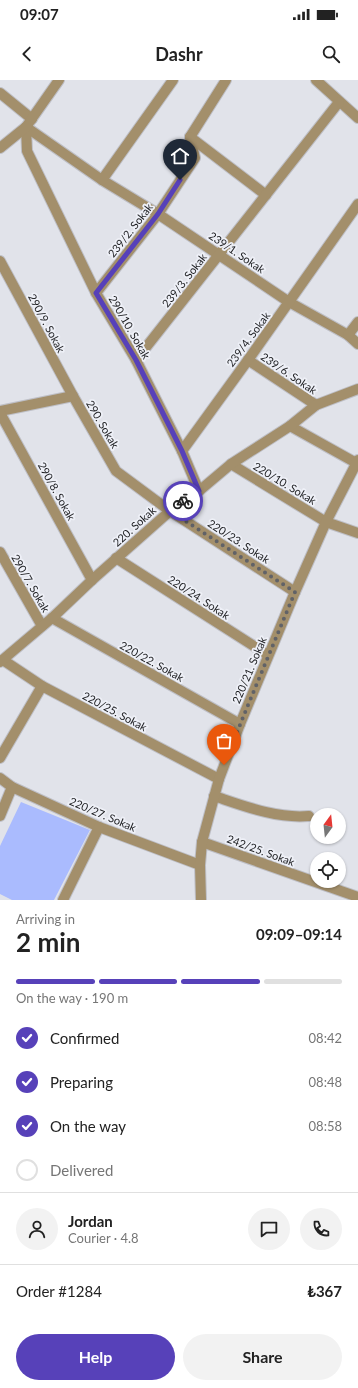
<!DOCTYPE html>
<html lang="en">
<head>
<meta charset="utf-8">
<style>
  body { margin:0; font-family:Lato,sans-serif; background:#f2f2f2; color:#222; height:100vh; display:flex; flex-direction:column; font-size:15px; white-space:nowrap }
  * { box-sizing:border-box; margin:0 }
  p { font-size:13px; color:#767676 }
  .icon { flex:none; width:22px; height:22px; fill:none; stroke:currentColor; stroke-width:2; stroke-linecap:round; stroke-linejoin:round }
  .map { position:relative; height:820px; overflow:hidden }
  .details { display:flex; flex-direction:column; background:#fff; flex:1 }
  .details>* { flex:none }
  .needle { width:26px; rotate:15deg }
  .tools { position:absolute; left:310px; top:728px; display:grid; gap:8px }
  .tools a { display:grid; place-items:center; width:36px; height:36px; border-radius:50%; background:#fff; box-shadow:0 1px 3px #0004; font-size:20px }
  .pin { position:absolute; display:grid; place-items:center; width:34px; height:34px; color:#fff; margin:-41px -17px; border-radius:50% 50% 50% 0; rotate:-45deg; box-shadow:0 0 4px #0007 }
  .pin .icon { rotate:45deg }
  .courier { position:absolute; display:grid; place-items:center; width:40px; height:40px; margin:-20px; border:3px solid #5741b9; border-radius:50%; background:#fff; color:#222; box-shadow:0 1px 5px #0007 }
  .head em { font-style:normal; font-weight:700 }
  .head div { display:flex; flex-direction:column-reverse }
  .head { display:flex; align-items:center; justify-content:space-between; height:68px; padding:0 16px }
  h1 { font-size:26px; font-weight:700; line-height:30px }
  .bar { display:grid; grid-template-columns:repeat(4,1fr); gap:6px 4px; align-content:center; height:48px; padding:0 16px }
  .bar i { height:5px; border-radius:3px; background:#e0e0e0 }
  .bar .current { background:#5741b9 }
  .bar p { grid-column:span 4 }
  .line { display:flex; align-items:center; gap:10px; padding:0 16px; border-top:1px solid #e0e0e0 }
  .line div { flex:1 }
  .round { display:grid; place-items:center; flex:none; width:42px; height:42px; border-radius:21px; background:#f2f2f2 }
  ol { padding:0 16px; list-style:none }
  li { display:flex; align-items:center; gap:12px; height:44px }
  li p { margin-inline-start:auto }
  li .icon { padding:4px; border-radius:50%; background:#5741b9; color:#fff; stroke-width:4 }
  li:last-child { color:#767676 }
  li i { width:22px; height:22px; border:2px solid #e0e0e0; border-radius:50% }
  .primary-button { display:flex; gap:8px; margin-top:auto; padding:8px 16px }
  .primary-button a { flex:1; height:46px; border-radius:24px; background:#5741b9; color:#fff; font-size:16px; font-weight:700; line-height:46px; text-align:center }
  .primary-button a+a { background:#f2f2f2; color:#222 }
  .status { display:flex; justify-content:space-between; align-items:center; height:28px; padding:0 20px; background:#fff; direction:ltr }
  .status svg { height:11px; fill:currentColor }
  header { display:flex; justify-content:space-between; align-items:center; height:52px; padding:0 16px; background:#fff; font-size:18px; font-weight:700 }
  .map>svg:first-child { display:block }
  .green { fill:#aabbfe }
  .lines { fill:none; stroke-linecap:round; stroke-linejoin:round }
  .minor-casing { stroke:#bebfc6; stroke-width:12 }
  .minor { stroke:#a38f6b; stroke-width:10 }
  .done { stroke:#616267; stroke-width:4; stroke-dasharray:0 7.2 }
  .route { stroke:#5741b9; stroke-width:5 }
  .labels { text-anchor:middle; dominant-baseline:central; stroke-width:3.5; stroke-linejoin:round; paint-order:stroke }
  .street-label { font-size:11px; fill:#1c1d20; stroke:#eef0f7 }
</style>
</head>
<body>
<div class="status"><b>09:07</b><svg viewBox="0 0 49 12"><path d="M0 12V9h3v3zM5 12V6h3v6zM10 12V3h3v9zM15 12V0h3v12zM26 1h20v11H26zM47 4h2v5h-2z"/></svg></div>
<header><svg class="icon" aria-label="back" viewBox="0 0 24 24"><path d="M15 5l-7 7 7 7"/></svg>Dashr<svg class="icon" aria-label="search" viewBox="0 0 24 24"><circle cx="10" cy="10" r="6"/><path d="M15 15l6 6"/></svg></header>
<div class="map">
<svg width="358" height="820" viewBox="0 0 358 820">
  <rect width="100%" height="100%" fill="#e1e3ea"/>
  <path class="green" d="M21,722L90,750L54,820H12L0,814V766Z"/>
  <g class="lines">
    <g class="minor-casing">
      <g id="minor">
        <path d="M316,0L358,38"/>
        <path d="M0,13L32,39"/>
        <path d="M26,47L102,100L158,134L289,222L348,255L358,264"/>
        <path d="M26,47L27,71L96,213L136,280L182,371"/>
        <path d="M190,57L266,115"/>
        <path d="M190,57L226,0"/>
        <path d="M0,68L26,47L59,0"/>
        <path d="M102,100L173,0"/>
        <path d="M0,181L73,316L116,391L170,431L295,512"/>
        <path d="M96,213L158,134L195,78L190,57"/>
        <path d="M348,255L358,242"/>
        <path d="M136,280L339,22"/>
        <path d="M248,280L316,325"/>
        <path d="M0,331L73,316"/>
        <path d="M0,333L92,500"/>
        <path d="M290,346L358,384"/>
        <path d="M231,384L326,442L358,453"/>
        <path d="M199,411L182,371L248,280L358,124"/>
        <path d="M0,472L42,546"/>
        <path d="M116,478L268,575"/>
        <path d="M52,538L240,644"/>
        <path d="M3,580L42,606L219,699"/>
        <path d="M0,582L52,538L92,500L170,431L199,411L231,384L290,346L316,325L358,309"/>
        <path d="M0,678L42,606"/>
        <path d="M0,698L12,707L99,747L200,785"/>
        <path d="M214,716C244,726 277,739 309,736"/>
        <path d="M0,736L12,707"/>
        <path d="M202,762L358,817"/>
        <path d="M63,820L99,747"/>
        <path d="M201,820L200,785L202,762L219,699L240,644L295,512L326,442L358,380"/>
      </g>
    </g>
    <use href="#minor" class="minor"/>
  </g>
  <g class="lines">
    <path class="done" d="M183,421L170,431L295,512L246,630L224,685"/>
    <path class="route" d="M180,100L158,134L96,213L136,280L182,371L199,411L183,421"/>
  </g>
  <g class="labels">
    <g class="street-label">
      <text transform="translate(130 150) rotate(-52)">239/2. Sokak</text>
      <text transform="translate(237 172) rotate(34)">239/1. Sokak</text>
      <text transform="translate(184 200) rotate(-52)">239/3. Sokak</text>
      <text transform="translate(47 243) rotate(62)">290/9. Sokak</text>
      <text transform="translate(130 247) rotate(60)">290/10. Sokak</text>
      <text transform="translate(248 259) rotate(-54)">239/4. Sokak</text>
      <text transform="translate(289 293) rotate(34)">239/6. Sokak</text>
      <text transform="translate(103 344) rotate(60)">290. Sokak</text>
      <text transform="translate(285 403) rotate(31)">220/10. Sokak</text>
      <text transform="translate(57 411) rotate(61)">290/8. Sokak</text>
      <text transform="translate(134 446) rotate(-42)">220. Sokak</text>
      <text transform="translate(239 461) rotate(33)">220/23. Sokak</text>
      <text transform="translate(31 503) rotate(60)">290/7. Sokak</text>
      <text transform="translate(199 517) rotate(33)">220/24. Sokak</text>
      <text transform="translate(152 581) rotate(29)">220/22. Sokak</text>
      <text transform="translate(249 590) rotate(-67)">220/21. Sokak</text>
      <text transform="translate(115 631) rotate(28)">220/25. Sokak</text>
      <text transform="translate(103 734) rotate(23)">220/27. Sokak</text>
      <text transform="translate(261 770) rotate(20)">242/25. Sokak</text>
    </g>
  </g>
</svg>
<div class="tools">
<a><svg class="needle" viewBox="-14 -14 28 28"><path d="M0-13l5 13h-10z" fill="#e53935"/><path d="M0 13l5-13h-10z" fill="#767676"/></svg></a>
<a><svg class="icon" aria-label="locate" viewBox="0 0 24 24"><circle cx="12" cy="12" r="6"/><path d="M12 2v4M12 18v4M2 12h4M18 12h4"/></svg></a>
</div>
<div class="pin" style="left:224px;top:685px;background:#ea580c"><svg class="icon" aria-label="bag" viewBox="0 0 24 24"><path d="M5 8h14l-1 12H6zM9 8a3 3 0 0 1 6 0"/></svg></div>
<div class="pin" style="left:180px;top:100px;background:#1f2937"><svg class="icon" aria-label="home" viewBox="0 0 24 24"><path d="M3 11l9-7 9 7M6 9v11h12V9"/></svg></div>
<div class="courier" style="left:183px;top:421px"><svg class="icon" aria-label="bike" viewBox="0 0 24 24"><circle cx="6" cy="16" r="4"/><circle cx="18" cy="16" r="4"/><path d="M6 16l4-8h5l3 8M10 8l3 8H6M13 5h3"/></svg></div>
</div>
<section class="details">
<div class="head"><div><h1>2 min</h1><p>Arriving in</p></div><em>09:09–09:14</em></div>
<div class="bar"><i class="current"></i><i class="current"></i><i class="current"></i><i></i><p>On the way · 190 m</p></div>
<ol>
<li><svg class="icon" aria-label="check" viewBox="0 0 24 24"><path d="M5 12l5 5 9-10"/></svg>Confirmed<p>08:42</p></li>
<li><svg class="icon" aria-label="check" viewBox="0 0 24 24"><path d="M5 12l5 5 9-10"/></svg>Preparing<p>08:48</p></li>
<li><svg class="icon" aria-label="check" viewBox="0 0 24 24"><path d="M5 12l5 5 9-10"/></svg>On the way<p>08:58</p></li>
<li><i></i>Delivered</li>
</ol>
<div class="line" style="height:72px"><a class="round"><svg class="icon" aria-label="person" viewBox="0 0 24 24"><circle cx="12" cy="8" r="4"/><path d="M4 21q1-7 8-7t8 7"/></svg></a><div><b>Jordan</b><p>Courier · 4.8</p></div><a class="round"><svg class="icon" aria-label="chat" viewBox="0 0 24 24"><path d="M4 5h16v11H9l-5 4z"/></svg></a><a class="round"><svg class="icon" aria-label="phone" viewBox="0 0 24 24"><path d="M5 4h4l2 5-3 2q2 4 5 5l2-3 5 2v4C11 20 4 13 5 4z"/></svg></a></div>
<div class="line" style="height:52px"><div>Order #1284</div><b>₺367</b></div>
<div class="primary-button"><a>Help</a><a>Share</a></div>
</section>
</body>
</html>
